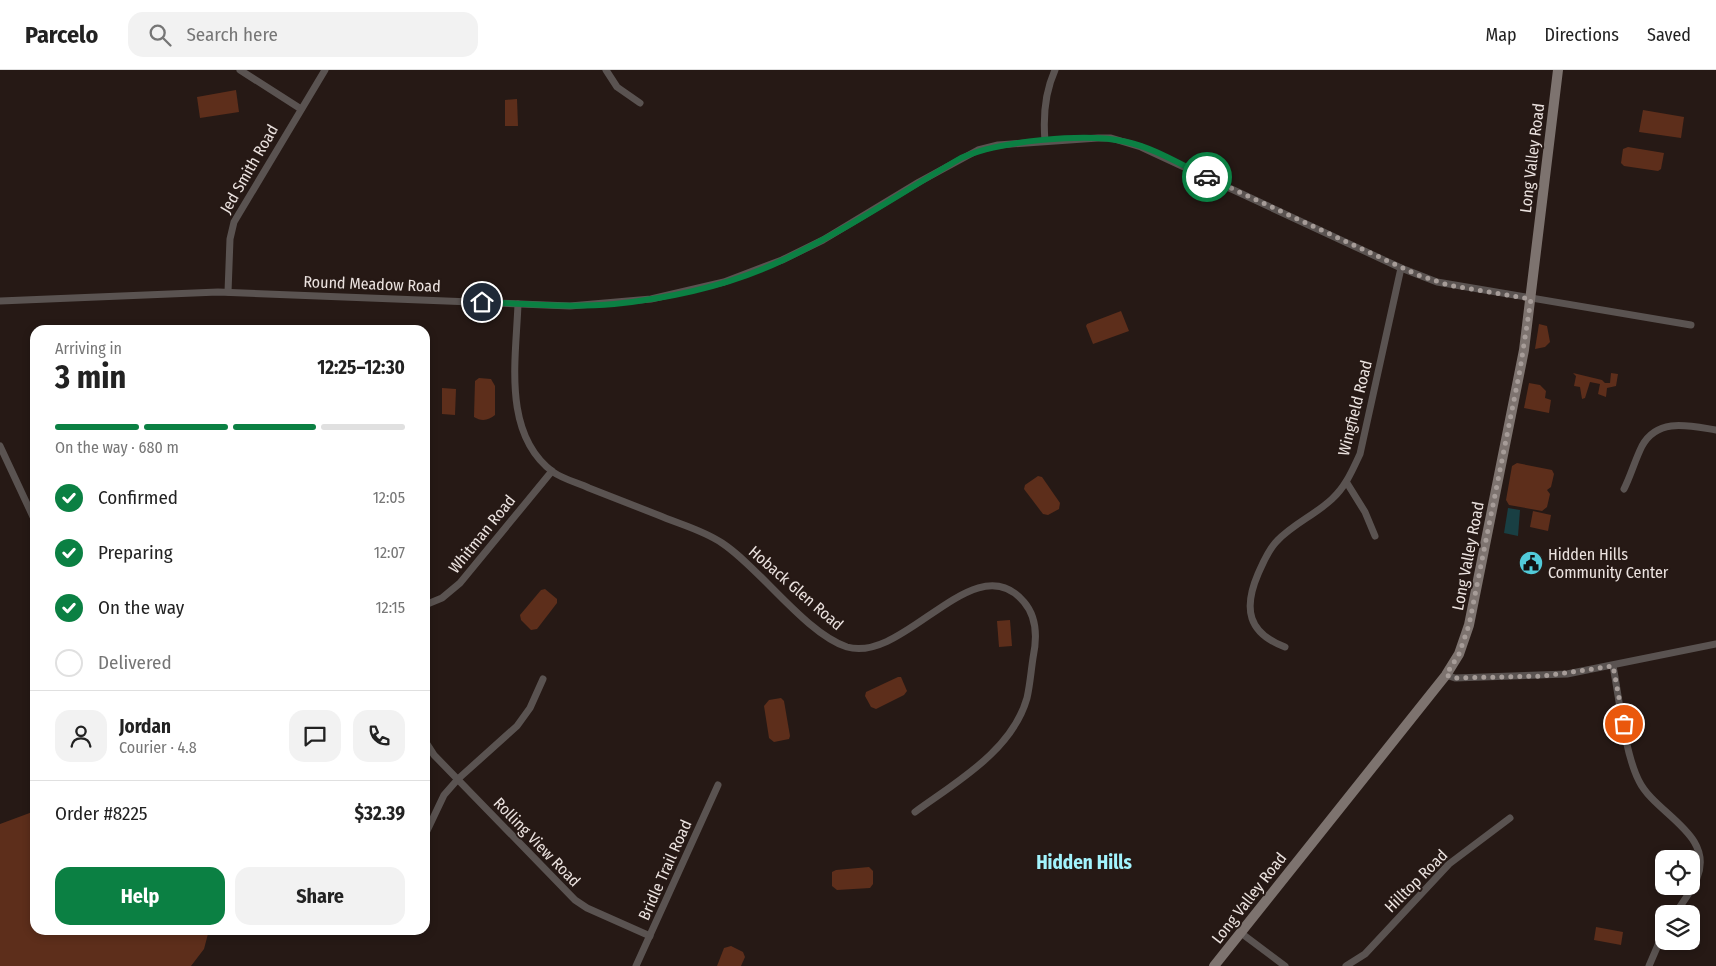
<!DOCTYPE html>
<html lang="en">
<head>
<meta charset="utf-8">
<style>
  body { margin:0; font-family:"Fira Sans Condensed",sans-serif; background:#f2f2f2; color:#222; height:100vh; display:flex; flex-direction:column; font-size:19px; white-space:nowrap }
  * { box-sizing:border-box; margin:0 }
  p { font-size:16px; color:#767676 }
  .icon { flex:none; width:28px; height:28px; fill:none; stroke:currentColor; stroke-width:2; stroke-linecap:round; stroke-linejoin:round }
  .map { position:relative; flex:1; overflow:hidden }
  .details { position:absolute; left:30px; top:255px; width:400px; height:610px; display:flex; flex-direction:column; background:#fff; border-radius:15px; box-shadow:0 2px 8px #0003 }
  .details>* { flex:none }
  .controls { position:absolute; left:1655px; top:780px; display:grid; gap:10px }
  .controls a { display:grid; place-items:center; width:45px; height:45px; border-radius:10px; background:#fff; box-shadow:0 2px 8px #0003; font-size:25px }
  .pin { position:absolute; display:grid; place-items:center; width:42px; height:42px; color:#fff; margin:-21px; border:2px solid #fff; border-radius:50%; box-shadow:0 1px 5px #0007 }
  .courier { position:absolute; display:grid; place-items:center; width:50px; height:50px; margin:-25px; border:4px solid #0b8043; border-radius:50%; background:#fff; color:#222; box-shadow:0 1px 6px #0007 }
  .head em { font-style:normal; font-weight:700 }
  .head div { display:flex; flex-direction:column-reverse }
  .head { display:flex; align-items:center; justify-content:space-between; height:85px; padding:0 25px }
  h1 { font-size:32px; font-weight:700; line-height:38px }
  .bar { display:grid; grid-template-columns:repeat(4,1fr); gap:8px 5px; align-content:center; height:60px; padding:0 25px }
  .bar i { height:6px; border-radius:4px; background:#e0e0e0 }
  .bar .active { background:#0b8043 }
  .bar p { grid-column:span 4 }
  .line { display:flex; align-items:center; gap:12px; padding:0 25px; border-top:1px solid #e0e0e0 }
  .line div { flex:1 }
  .round { display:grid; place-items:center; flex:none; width:52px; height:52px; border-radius:15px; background:#f2f2f2 }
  ol { padding:0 25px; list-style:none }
  li { display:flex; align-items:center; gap:15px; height:55px }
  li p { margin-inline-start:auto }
  li .icon { padding:5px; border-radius:50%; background:#0b8043; color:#fff; stroke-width:4 }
  li:last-child { color:#767676 }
  li i { width:28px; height:28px; border:2px solid #e0e0e0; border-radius:50% }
  .button { display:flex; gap:10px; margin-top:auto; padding:10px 25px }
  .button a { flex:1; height:58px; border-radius:15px; background:#0b8043; color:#fff; font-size:20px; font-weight:700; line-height:58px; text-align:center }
  .button a+a { background:#f2f2f2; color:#222 }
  header { display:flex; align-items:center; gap:30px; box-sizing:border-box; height:70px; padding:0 25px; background:#fff; border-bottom:1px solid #e0e0e0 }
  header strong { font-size:24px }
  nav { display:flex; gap:28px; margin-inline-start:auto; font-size:18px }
  .search { width:350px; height:45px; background:#f2f2f2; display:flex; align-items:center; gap:12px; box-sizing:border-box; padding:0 18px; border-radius:15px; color:#767676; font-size:19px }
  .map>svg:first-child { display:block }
  .green { fill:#5d2e1b }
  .water { fill:#193f43 }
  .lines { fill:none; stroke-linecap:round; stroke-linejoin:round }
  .street { stroke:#5a5351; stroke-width:7 }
  .secondary { stroke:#7d736f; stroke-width:10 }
  .done { stroke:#a69c98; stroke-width:5; stroke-dasharray:0 9 }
  .route { stroke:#0b8043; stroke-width:6 }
  .labels { text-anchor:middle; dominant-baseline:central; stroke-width:4; stroke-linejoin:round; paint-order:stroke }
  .street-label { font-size:16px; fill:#ebe2df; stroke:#261915 }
  .poi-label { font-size:16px; fill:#ebe2df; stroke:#261915; text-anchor:start }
  .quarter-label { font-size:19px; font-weight:bold; fill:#a3f4fe; stroke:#261915 }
</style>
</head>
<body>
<header>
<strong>Parcelo</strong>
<div class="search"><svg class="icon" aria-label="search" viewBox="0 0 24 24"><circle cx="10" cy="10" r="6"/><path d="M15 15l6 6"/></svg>Search here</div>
<nav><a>Map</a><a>Directions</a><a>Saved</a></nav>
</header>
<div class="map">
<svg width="1716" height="896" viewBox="0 0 1716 896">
  <rect width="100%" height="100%" fill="#261915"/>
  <g class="green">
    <path d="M236,20L239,42L200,48L197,27Z"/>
    <path d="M517,29L518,56H505V30Z"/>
    <path d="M1643,40L1684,47L1681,68L1639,62Z"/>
    <path d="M1628,77L1664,83L1661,99L1658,101L1624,96L1621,93L1623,79Z"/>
    <path d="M1121,241L1129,261L1093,274L1086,256L1087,254Z"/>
    <path d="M1539,254L1547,256L1550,272L1545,277L1535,279Z"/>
    <path d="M1573,303L1602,310L1605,313H1610L1611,303L1618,304L1616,316L1607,318L1606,327L1598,324L1600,314L1590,312L1585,328L1582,329L1580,317L1574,316L1576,306Z"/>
    <path d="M479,308L491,309L495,316V345C489,350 482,352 474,347L475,311Z"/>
    <path d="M1529,313L1540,315L1546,321L1545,328L1551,330L1549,343L1524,338Z"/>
    <path d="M442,318L456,319L455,345L442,344Z"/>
    <path d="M1517,393L1552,400L1554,404L1551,417L1547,420L1550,424L1547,437L1542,441L1509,435L1506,430L1512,396Z"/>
    <path d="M1038,406L1042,407L1060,433L1059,439L1048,445L1043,444L1024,419L1025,415Z"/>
    <path d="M1533,441L1551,445L1548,461L1530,457Z"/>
    <path d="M545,519L557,529V533L537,559L531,560L521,550L520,545L541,520Z"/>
    <path d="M1010,550L1012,576L999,577L997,551Z"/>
    <path d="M898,607H901L907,621L904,625L876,639L871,637L865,626L866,622Z"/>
    <path d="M781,628L784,631L790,666L789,669L774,672L769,668L764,636L769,630Z"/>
    <path d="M35,741V860H209L204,879L191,896H0V754Z"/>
    <path d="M869,797L873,801V814L870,818L837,820L832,816V802L836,800Z"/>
    <path d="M1596,857L1623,862L1621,875L1594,870Z"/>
    <path d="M731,876L743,882L745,887L741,896H717L724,878Z"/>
  </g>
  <path class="water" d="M1508,438L1520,440L1518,466L1504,463Z"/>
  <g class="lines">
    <g class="street">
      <path d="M240,0L301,39"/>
      <path d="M606,0L617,17L640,33"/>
      <path d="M1045,71C1043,47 1045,22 1055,0"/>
      <path d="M228,222L230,169L234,152L325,0"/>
      <path d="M0,231L218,222L570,236L651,229L724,212L782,190L823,170L919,112L978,80L998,75L1098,68H1111L1141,77L1401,198L1437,212L1691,255"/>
      <path d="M518,234C516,289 502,364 553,402C563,409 578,413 589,418C612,427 635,436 658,445C679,454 703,460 722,473C760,498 805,563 847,577C905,594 975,473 1024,532C1037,547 1037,569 1033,588C1031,601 1030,615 1027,628C1012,681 956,712 915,742"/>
      <path d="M0,376L35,451"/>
      <path d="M1347,413L1365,442L1375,466"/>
      <path d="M1624,419C1631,405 1635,390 1642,376C1658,347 1690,356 1716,360"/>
      <path d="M425,535L442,528L460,513L552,401"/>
      <path d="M1285,577C1248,563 1243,539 1258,504C1263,493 1268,480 1277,471C1293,454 1315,445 1332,429C1346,416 1352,401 1360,384L1401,198"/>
      <path d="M1613,596C1619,627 1625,684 1639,711C1655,744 1715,764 1697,808C1692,821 1682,833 1675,844"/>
      <path d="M1446,605L1455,608L1567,604L1716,574"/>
      <path d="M425,671L434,685L575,830L587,838L650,866"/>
      <path d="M425,765L444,725L458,709L517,656L530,638L543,609"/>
      <path d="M1241,863L1285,896"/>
      <path d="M636,896L718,715"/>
      <path d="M1346,896L1365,884L1449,794L1510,748"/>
      <path d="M1649,896L1664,861"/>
    </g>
    <path class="secondary" d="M1214,896L1446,605L1459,584L1469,555L1524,280L1558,0"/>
  </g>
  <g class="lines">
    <path class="done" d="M1207,107L1418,205L1448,215L1531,229L1520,300L1469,555L1459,584L1446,605L1455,608L1544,606L1613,596L1624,654"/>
    <path class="route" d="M482,232C526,234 570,238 614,234C672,228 731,215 783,190C845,161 902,122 961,88C998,71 1087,62 1127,72C1154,78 1181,95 1207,107"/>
  </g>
  <defs>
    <g id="civic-disc" transform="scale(1.25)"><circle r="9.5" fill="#52cbda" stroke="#261915"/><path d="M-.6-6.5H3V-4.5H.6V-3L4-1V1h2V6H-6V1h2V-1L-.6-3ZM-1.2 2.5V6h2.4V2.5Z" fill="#111"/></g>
  </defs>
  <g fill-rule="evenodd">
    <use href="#civic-disc" x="1531" y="493"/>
  </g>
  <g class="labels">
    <g class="street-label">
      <text transform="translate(1532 88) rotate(-83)">Long Valley Road</text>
      <text transform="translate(249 99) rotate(-60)">Jed Smith Road</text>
      <text transform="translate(372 214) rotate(2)">Round Meadow Road</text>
      <text transform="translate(1355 338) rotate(-76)">Wingfield Road</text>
      <text transform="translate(482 464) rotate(-51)">Whitman Road</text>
      <text transform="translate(1468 486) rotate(-79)">Long Valley Road</text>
      <text transform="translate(796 518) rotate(41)">Hoback Glen Road</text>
      <text transform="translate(537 772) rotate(46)">Rolling View Road</text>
      <text transform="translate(665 800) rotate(-66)">Bridle Trail Road</text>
      <text transform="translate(1416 811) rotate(-45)">Hilltop Road</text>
      <text transform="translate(1249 828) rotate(-52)">Long Valley Road</text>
    </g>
    <g class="poi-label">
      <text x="1548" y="484">Hidden Hills<tspan x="1548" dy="18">Community Center</tspan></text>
    </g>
    <g class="quarter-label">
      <text x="1084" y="792">Hidden Hills</text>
    </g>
  </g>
</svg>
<div class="controls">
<a><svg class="icon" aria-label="locate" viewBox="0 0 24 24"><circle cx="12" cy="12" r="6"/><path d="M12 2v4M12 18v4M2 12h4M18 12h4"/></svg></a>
<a><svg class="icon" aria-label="layers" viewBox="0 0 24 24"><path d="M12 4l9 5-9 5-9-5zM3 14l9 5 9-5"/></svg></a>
</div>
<div class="pin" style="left:1624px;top:654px;background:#ea580c"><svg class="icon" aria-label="bag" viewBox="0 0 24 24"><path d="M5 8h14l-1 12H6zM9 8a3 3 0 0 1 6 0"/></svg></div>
<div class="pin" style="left:482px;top:232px;background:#1f2937"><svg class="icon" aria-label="home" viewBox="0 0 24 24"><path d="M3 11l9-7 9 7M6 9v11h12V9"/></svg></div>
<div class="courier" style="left:1207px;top:107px"><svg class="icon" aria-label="car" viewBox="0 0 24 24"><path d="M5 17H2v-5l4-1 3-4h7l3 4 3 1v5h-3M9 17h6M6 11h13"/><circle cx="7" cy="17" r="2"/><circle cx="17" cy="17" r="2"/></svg></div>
<section class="details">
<div class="head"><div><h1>3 min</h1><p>Arriving in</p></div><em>12:25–12:30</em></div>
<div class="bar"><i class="active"></i><i class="active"></i><i class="active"></i><i></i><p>On the way · 680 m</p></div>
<ol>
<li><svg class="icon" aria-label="check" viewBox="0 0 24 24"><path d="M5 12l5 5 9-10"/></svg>Confirmed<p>12:05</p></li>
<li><svg class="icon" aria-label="check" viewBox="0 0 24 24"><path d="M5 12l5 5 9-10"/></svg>Preparing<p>12:07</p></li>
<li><svg class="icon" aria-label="check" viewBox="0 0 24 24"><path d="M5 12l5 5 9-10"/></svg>On the way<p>12:15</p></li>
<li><i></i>Delivered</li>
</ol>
<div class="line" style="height:90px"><a class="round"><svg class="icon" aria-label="person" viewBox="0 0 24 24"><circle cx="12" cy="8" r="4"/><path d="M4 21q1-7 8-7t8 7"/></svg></a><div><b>Jordan</b><p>Courier · 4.8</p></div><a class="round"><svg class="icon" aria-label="chat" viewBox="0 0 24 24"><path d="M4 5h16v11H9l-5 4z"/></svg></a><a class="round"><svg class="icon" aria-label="phone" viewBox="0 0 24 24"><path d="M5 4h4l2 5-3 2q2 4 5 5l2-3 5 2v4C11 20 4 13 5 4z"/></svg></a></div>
<div class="line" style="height:65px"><div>Order #8225</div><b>$32.39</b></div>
<div class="button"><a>Help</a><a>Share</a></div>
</section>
</div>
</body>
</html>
